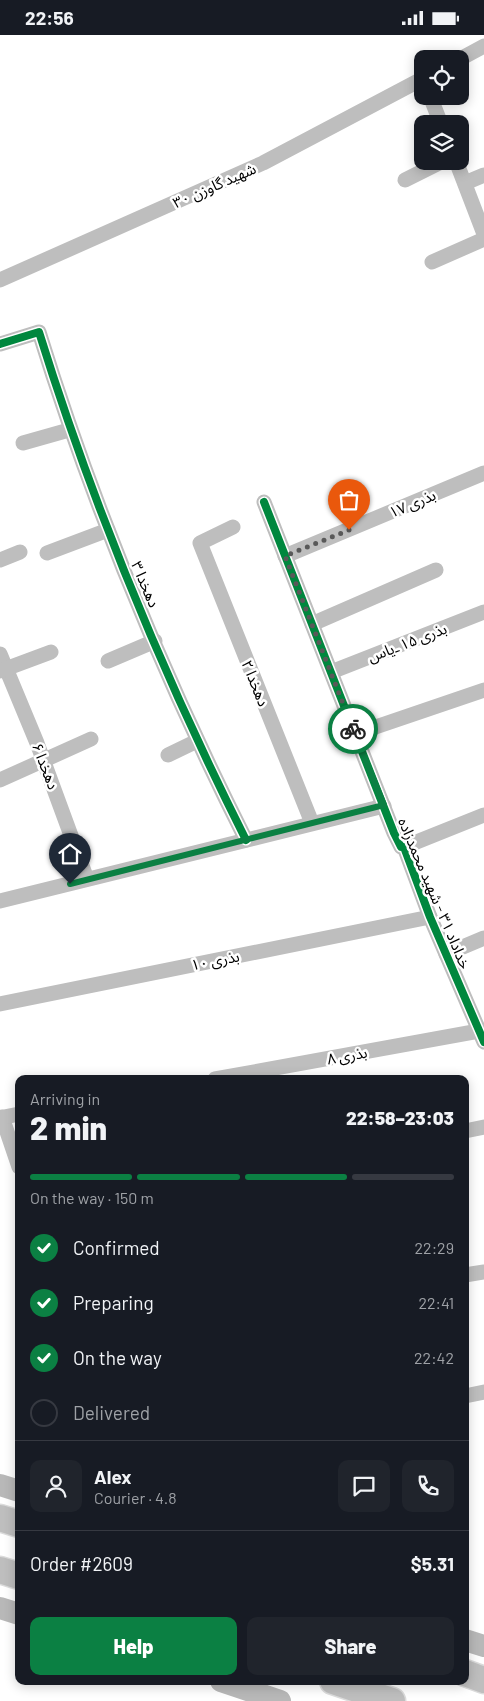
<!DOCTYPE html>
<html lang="en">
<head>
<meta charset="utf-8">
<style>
  body { margin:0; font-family:Barlow,"Noto Sans Arabic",sans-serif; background:#20242c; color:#f1f3f6; height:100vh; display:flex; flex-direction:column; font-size:19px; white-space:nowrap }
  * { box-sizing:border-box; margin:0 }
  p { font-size:16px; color:#9ea1a6 }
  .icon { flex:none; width:28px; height:28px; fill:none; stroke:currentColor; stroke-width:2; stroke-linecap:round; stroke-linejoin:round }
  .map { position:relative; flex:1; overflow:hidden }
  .drawer { position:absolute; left:15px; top:1040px; width:454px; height:610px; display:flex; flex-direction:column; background:#171b24; border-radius:10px; box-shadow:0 2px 12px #0003 }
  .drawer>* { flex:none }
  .buttons { position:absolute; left:414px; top:15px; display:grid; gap:10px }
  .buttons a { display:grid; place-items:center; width:55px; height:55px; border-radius:10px; background:#171b24; box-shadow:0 2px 12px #0003; font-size:25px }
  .pin { position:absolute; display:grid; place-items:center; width:42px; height:42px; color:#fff; margin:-51px -21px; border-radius:50% 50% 50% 0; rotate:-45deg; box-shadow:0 0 5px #0007 }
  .pin .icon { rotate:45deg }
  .courier { position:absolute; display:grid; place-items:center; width:50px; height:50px; margin:-25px; border:4px solid #0b8043; border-radius:50%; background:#fff; color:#222; box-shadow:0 1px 6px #0007 }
  .summary em { font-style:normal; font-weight:800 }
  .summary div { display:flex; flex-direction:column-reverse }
  .summary { display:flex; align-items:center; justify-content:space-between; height:85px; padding:0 15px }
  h1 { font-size:32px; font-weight:800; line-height:38px }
  .bar { display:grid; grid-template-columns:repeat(4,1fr); gap:8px 5px; align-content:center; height:60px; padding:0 15px }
  .bar i { height:6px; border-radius:4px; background:#363941 }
  .bar .selected { background:#0b8043 }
  .bar p { grid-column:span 4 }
  .line { display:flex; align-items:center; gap:12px; padding:0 15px; border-top:1px solid #363941 }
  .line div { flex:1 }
  .round { display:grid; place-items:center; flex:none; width:52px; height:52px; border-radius:10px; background:#20242c }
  ol { padding:0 15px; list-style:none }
  li { display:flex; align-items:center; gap:15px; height:55px }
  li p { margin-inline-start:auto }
  li .icon { padding:5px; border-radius:50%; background:#0b8043; color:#fff; stroke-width:4 }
  li:last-child { color:#9ea1a6 }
  li i { width:28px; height:28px; border:2px solid #363941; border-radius:50% }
  .button { display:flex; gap:10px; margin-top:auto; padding:10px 15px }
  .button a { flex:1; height:58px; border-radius:10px; background:#0b8043; color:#fff; font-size:20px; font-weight:800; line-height:58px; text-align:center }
  .button a+a { background:#20242c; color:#f1f3f6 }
  .status { display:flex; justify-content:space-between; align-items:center; height:35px; padding:0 25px; background:#171b24; direction:ltr }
  .status svg { height:14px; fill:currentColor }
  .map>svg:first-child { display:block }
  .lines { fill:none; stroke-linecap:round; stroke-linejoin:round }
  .trunk-casing { stroke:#dbdbdb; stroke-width:29 }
  .minor { stroke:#bebebe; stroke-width:15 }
  .secondary { stroke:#b8b8b8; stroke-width:22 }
  .trunk { stroke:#bebebe; stroke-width:26 }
  .cycleway-casing { stroke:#fff; stroke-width:11 }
  .cycleway { stroke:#00873e; stroke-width:8 }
  .done { stroke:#595959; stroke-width:5; stroke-dasharray:0 9 }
  .route { stroke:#0b8043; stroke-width:6 }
  .labels { text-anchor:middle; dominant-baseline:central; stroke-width:5; stroke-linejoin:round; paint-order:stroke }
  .street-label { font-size:15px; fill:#000; stroke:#fff }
</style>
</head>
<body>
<div class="status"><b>22:56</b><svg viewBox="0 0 49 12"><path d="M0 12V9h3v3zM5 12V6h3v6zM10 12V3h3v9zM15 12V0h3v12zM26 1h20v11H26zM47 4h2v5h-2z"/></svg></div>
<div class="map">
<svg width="484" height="1666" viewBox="0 0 484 1666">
  <rect width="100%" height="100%" fill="#fff"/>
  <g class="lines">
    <g class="trunk-casing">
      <g id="trunk">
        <path d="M0,1483L19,1489"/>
        <path d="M0,1535L19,1541"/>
        <path d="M465,1638L484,1645"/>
        <path d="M333,1646L392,1666"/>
      </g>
    </g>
    <g class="minor">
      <path d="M460,24L484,11"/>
      <path d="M430,61L441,89"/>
      <path d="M456,126L484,199"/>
      <path d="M405,145L443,126"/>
      <path d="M465,148L484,140"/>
      <path d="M432,227L484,204"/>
      <path d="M0,245L263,128L422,44"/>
      <path d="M0,309L39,297C93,471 164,642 246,805"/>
      <path d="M23,408L69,395"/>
      <path d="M264,467L394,798L401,812H404L430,882L484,1007"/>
      <path d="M233,492L200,508L312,788"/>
      <path d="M47,518L108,495"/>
      <path d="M285,521L484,438"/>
      <path d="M0,525L20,517"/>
      <path d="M312,589L436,535"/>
      <path d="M0,619L37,708L87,844"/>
      <path d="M108,626L155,606"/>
      <path d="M0,636L51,617"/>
      <path d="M331,637L484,577"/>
      <path d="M355,699L484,655"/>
      <path d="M168,720L197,706"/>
      <path d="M0,745L91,704"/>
      <path d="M404,812L484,780"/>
      <path d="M0,866L384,771"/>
      <path d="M446,919L484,903"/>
      <path d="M0,969L430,882"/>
      <path d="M215,1044L479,996"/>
      <path d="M2,1082L19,1132"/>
      <path d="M0,1083L19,1079"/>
      <path d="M465,1096L484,1092"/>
      <path d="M465,1240L484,1237"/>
      <path d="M465,1361L484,1357"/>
    </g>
    <g class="secondary">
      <path d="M0,1450L19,1456"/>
      <path d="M0,1573L19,1579"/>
      <path d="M465,1605L484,1611"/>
      <path d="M221,1646L280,1666"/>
    </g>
    <use href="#trunk" class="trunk"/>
    <g class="cycleway-casing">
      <g id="cycleway">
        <path d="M0,309L39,297C93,471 164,642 246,805"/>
        <path d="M264,467L394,798L401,812H404L430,882L484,1007"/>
      </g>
    </g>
    <use href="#cycleway" class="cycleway"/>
  </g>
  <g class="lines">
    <path class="done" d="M349,495L285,521L353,694"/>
    <path class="route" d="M70,849L384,770L353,694"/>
  </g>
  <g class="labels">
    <g class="street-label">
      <text transform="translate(214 150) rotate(-24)">شهید گاوزن ۳۰</text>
      <text transform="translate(412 468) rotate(-23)">بذری ۱۷</text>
      <text transform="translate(146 549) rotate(67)">دهخدا ۳</text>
      <text transform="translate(407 607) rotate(-21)">بذری ۱۵ ـ‌یاس</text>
      <text transform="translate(256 648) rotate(68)">دهخدا ۲</text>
      <text transform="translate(46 731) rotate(69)">دهخدا ۶</text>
      <text transform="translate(435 858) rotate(67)">خداداد ۳۱ - شهید محمدزاده</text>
      <text transform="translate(215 925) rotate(-11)">بذری ۱۰</text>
      <text transform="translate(347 1020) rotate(-10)">بذری ۸</text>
    </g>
  </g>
</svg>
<div class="buttons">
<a><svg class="icon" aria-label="locate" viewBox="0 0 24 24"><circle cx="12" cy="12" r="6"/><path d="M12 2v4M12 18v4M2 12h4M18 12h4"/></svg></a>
<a><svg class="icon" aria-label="layers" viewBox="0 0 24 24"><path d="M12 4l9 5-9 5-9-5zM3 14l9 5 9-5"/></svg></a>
</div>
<div class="pin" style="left:349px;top:495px;background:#ea580c"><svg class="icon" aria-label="bag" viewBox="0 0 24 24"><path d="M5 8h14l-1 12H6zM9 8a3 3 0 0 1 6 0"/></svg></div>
<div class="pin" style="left:70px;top:849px;background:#1f2937"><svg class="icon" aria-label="home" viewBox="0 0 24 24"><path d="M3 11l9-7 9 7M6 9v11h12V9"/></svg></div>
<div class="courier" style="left:353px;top:694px"><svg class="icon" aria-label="bike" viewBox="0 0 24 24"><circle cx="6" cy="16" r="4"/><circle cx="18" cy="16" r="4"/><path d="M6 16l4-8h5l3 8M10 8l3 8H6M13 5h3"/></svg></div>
<section class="drawer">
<div class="summary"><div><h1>2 min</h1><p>Arriving in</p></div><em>22:58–23:03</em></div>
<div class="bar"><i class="selected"></i><i class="selected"></i><i class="selected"></i><i></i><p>On the way · 150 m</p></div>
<ol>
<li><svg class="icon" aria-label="check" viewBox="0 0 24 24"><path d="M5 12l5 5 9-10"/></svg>Confirmed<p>22:29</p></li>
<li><svg class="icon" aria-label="check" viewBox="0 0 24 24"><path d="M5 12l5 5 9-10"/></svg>Preparing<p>22:41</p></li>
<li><svg class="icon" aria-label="check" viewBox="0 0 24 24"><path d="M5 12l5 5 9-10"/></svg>On the way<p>22:42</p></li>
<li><i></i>Delivered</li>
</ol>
<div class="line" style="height:90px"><a class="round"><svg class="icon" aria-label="person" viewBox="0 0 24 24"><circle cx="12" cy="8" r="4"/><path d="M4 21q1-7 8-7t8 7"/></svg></a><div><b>Alex</b><p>Courier · 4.8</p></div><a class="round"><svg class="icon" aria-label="chat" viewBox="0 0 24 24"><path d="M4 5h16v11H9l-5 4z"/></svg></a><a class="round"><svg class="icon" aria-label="phone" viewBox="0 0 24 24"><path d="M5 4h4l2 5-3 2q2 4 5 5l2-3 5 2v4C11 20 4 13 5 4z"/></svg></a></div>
<div class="line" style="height:65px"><div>Order #2609</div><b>$5.31</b></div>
<div class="button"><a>Help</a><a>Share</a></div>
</section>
</div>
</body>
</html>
